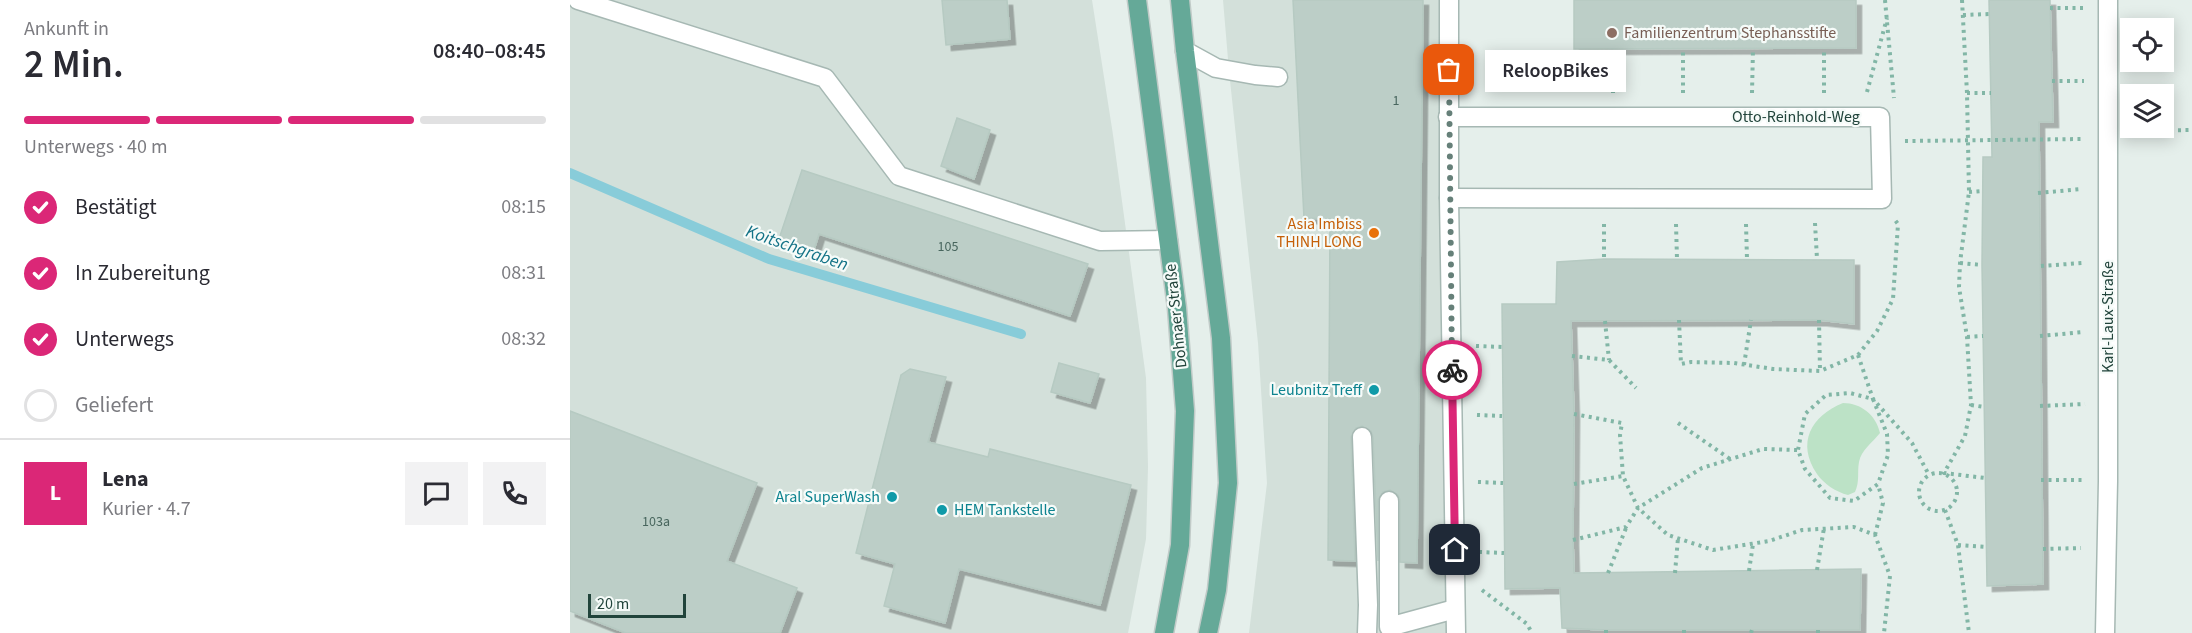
<!DOCTYPE html>
<html lang="de">
<head>
<meta charset="utf-8">
<style>
  body { margin:0; font-family:"Source Sans 3",sans-serif; background:#f2f2f3; color:#2b2b33; height:100vh; display:flex; flex-direction:column; font-size:22px; white-space:nowrap }
  * { box-sizing:border-box; margin:0 }
  p { font-size:20px; color:#7c7c81 }
  .icon { flex:none; width:33px; height:33px; fill:none; stroke:currentColor; stroke-width:2; stroke-linecap:round; stroke-linejoin:round }
  .map { position:relative; flex:1; overflow:hidden }
  .details { display:flex; flex-direction:column; background:#fff; width:570px }
  .details>* { flex:none }
  .fabs { position:absolute; left:1550px; top:18px; display:grid; gap:12px }
  .fabs a { display:grid; place-items:center; width:54px; height:54px; border-radius:0px; background:#fff; box-shadow:0 3px 15px #0003; font-size:30px }
  .scale { position:absolute; left:18px; bottom:15px; width:98px; box-sizing:border-box; padding-left:6px; border:3px solid #21443b; border-top:0; font-size:16px; line-height:21px; white-space:nowrap; color:#21443b; -webkit-text-stroke:4px #f6fbf9; paint-order:stroke }
  .pin { position:absolute; display:grid; place-items:center; width:51px; height:51px; color:#fff; margin:-26px; border-radius:12px; box-shadow:0 3px 9px #0006 }
  .courier { position:absolute; display:grid; place-items:center; width:60px; height:60px; margin:-30px; border:4px solid #db2777; border-radius:50%; background:#fff; color:#222; box-shadow:0 2px 8px #0007 }
  .bubble { position:absolute; height:42px; border-radius:0px; background:#fff; box-shadow:0 3px 15px #0003; font-size:20px; font-weight:600; line-height:42px; text-align:center }
  .summary em { font-style:normal; font-weight:600 }
  .summary div { display:flex; flex-direction:column-reverse }
  .summary { display:flex; align-items:center; justify-content:space-between; height:102px; padding:0 24px }
  h1 { font-size:39px; font-weight:600; line-height:45px }
  .bar { display:grid; grid-template-columns:repeat(4,1fr); gap:9px 6px; align-content:center; height:72px; padding:0 24px }
  .bar i { height:8px; border-radius:4px; background:#e1e1e2 }
  .bar .current { background:#db2777 }
  .bar p { grid-column:span 4 }
  .line { display:flex; align-items:center; gap:15px; padding:0 24px; border-top:2px solid #e1e1e2 }
  .line div { flex:1 }
  .round { display:grid; place-items:center; flex:none; width:63px; height:63px; border-radius:0px; background:#f2f2f3 }
  ol { padding:0 24px; list-style:none }
  li { display:flex; align-items:center; gap:18px; height:66px }
  li p { margin-inline-start:auto }
  li .icon { padding:6px; border-radius:50%; background:#db2777; color:#fff; stroke-width:4 }
  li:last-child { color:#7c7c81 }
  li i { width:33px; height:33px; border:3px solid #e1e1e2; border-radius:50% }
  main { display:flex; flex:1; min-height:0 }
  .map>svg:first-child { display:block }
  .built { fill:#d3e0da }
  .green { fill:#bce2c6 }
  .lines { fill:none; stroke-linecap:round; stroke-linejoin:round }
  .stream { stroke:#88ccd9; stroke-width:10 }
  .building { fill:#bccec7; stroke:#b6cac2; stroke-width:1.5; filter:url(#shadow) }
  .minor-casing { stroke:#a6b8b3; stroke-width:21 }
  .major-casing { stroke:#c1cbc8; stroke-width:21 }
  .path { stroke:#82b6a6; stroke-width:4; stroke-dasharray:3 4.5; stroke-linecap:butt }
  .minor { stroke:#fff; stroke-width:18 }
  .major { stroke:#65a998; stroke-width:18 }
  .done { stroke:#668079; stroke-width:6; stroke-dasharray:0 10.8 }
  .route { stroke:#db2777; stroke-width:8 }
  .education-dot { fill:#8d6e63; stroke:#f6fbf9; stroke-width:2 }
  .food-dot { fill:#e8710a; stroke:#f6fbf9; stroke-width:2 }
  .culture-dot { fill:#0f9aa8; stroke:#f6fbf9; stroke-width:2 }
  .labels { text-anchor:middle; dominant-baseline:central; stroke-width:4.5; stroke-linejoin:round; paint-order:stroke }
  .number-label { font-size:14px; fill:#48665e }
  .education-label { font-size:16px; fill:#785e54; stroke:#f6fbf9; text-anchor:start }
  .street-label { font-size:16px; fill:#21443b; stroke:#f6fbf9 }
  .food-label { font-size:16px; fill:#c56008; stroke:#f6fbf9; text-anchor:end }
  .culture-label { font-size:16px; fill:#0d838f; stroke:#f6fbf9; text-anchor:end }
  .water-label { font-size:18px; font-style:italic; fill:#147387; stroke:#f6fbf9 }
</style>
</head>
<body>
<main>
<section class="details">
<div class="summary"><div><h1>2 Min.</h1><p>Ankunft in</p></div><em>08:40–08:45</em></div>
<div class="bar"><i class="current"></i><i class="current"></i><i class="current"></i><i></i><p>Unterwegs · 40 m</p></div>
<ol>
<li><svg class="icon" aria-label="check" viewBox="0 0 24 24"><path d="M5 12l5 5 9-10"/></svg>Bestätigt<p>08:15</p></li>
<li><svg class="icon" aria-label="check" viewBox="0 0 24 24"><path d="M5 12l5 5 9-10"/></svg>In Zubereitung<p>08:31</p></li>
<li><svg class="icon" aria-label="check" viewBox="0 0 24 24"><path d="M5 12l5 5 9-10"/></svg>Unterwegs<p>08:32</p></li>
<li><i></i>Geliefert</li>
</ol>
<div class="line" style="height:108px"><b class="round" style="background:#db2777;color:#fff">L</b><div><b>Lena</b><p>Kurier · 4.7</p></div><a class="round"><svg class="icon" aria-label="chat" viewBox="0 0 24 24"><path d="M4 5h16v11H9l-5 4z"/></svg></a><a class="round"><svg class="icon" aria-label="phone" viewBox="0 0 24 24"><path d="M5 4h4l2 5-3 2q2 4 5 5l2-3 5 2v4C11 20 4 13 5 4z"/></svg></a></div>
</section>
<div class="map">
<svg width="1622" height="633" viewBox="0 0 1622 633">
  <defs>
    <filter id="shadow"><feDropShadow dx="5.5" dy="5.5" stdDeviation="0" flood-color="#0004"/></filter>
  </defs>
  <rect width="100%" height="100%" fill="#e5efeb"/>
  <g class="built">
    <path d="M0,0H522L543,135L576,378L578,467L576,539L558,633H0Z"/>
    <path d="M653,0H879L886,633H679L697,483L688,343L659,71Z"/>
  </g>
  <path class="green" d="M1273,403C1291,403 1306,415 1310,433C1303,442 1291,450 1289,462C1287,473 1290,481 1285,492L1278,495C1266,492 1254,484 1247,474C1226,443 1241,416 1273,403Z"/>
  <g class="lines">
    <path class="stream" d="M0,173L199,259L451,334"/>
  </g>
  <g class="building">
    <path d="M372,0H437L440,39L376,45Z"/>
    <path d="M723,0H853L847,563L830,562V500L828,495L820,490L813,492L808,500V561L803,437L801,431L792,426L786,428L781,437L785,561L758,560L760,219L734,218Z"/>
    <path d="M1004,0H1286V48L1004,49Z"/>
    <path d="M1419,0H1480L1483,122H1469L1473,584L1417,586L1412,265L1413,157H1422Z"/>
    <path d="M387,118L420,130L404,179L371,166Z"/>
    <path d="M232,170L518,264L500,316L249,234L243,253L208,242Z"/>
    <path d="M1034,259L1284,260V324L1249,320L1001,321L1004,414L1003,540L1004,573L1291,569L1290,630H1036L992,628L990,588L935,589L932,304H986L987,262Z"/>
    <path d="M489,363L529,374L520,403L481,392Z"/>
    <path d="M340,369L376,377L358,442L418,457L420,449L561,485L530,605L389,569L375,623L314,606L325,564L286,553L331,375Z"/>
    <path d="M0,411L187,483L157,561L227,588L210,633H56L0,611Z"/>
  </g>
  <g class="lines">
    <g class="minor-casing">
      <g id="minor">
        <path d="M8,0L255,78L329,176L530,241L598,240"/>
        <path d="M879,0V198L886,633"/>
        <path d="M615,51L646,68L685,75L708,77"/>
        <path d="M878,117H1310L1312,199L879,198"/>
        <path d="M792,437L798,605L797,633"/>
        <path d="M819,501V627L885,609"/>
        <path d="M1535,633L1538,481V0"/>
      </g>
    </g>
    <g class="major-casing">
      <g id="major">
        <path d="M567,0L607,308L615,411L610,545L594,633"/>
        <path d="M610,0L615,51L651,338L658,483L647,590L638,633"/>
      </g>
    </g>
    <g class="path">
      <path d="M1315,0L1324,98"/>
      <path d="M1392,0L1397,93L1399,192L1390,263L1389,287L1397,337L1401,405L1395,436L1374,473L1415,478"/>
      <path d="M1480,8H1513"/>
      <path d="M1393,15L1419,14"/>
      <path d="M1482,81H1514"/>
      <path d="M1297,92L1317,18"/>
      <path d="M1043,93V49"/>
      <path d="M1113,93V48"/>
      <path d="M1182,93L1183,49"/>
      <path d="M1254,93V48"/>
      <path d="M1397,93H1421"/>
      <path d="M1563,131L1622,130"/>
      <path d="M1335,141L1514,139"/>
      <path d="M1399,192L1412,191"/>
      <path d="M1468,193L1512,189"/>
      <path d="M1245,223L1247,259"/>
      <path d="M1034,224V259"/>
      <path d="M1106,224L1107,259"/>
      <path d="M1176,224L1177,259"/>
      <path d="M1390,263L1412,265"/>
      <path d="M1471,266L1512,263"/>
      <path d="M1109,320L1111,364L1121,362L1164,363L1203,369L1250,371L1288,355L1307,331L1323,299L1328,224L1325,220"/>
      <path d="M1249,320L1250,371"/>
      <path d="M1035,321L1039,360"/>
      <path d="M1470,336L1514,332"/>
      <path d="M1397,337L1413,336"/>
      <path d="M906,346L934,347"/>
      <path d="M1288,355L1303,399L1342,443L1359,475"/>
      <path d="M1002,356L1039,360L1066,388"/>
      <path d="M1174,365L1181,320"/>
      <path d="M1401,405L1414,407"/>
      <path d="M1470,406L1515,404"/>
      <path d="M1004,414L1052,423L1050,435L1053,476L1068,508L1098,535L1143,550L1199,541L1232,530L1284,527L1305,535L1320,576L1314,633"/>
      <path d="M907,415L932,416"/>
      <path d="M1108,423L1160,459"/>
      <circle cx="1368" cy="492" r="19"/>
      <path d="M1471,480H1512"/>
      <path d="M908,482L933,483"/>
      <path d="M1004,484L1053,476"/>
      <path d="M1375,510L1388,545L1399,633"/>
      <path d="M1305,535L1313,503L1308,484"/>
      <path d="M1003,540L1056,527L1068,508L1132,468L1193,449L1228,450L1235,469L1260,498L1284,501L1308,484L1318,455L1317,434L1303,399L1280,393L1256,395L1235,414L1228,450"/>
      <path d="M1388,545L1417,547"/>
      <path d="M1473,549L1511,548"/>
      <path d="M909,552L934,553"/>
      <path d="M1247,570L1254,528"/>
      <path d="M1179,571L1183,544"/>
      <path d="M1038,573L1056,528"/>
      <path d="M1105,573L1108,538"/>
      <path d="M912,590L957,624L962,633"/>
      <path d="M1036,630V633"/>
      <path d="M1248,630V633"/>
      <path d="M1114,633V630"/>
      <path d="M1181,633L1182,630"/>
    </g>
    <use href="#minor" class="minor"/>
    <use href="#major" class="major"/>
  </g>
  <g class="lines">
    <path class="done" d="M879,70L882,370"/>
    <path class="route" d="M882,370L885,550"/>
  </g>
  <circle class="education-dot" cx="1042" cy="33" r="6"/>
  <circle class="food-dot" cx="804" cy="233" r="6"/>
  <g class="culture-dot">
    <circle cx="804" cy="390" r="6"/>
    <circle cx="322" cy="497" r="6"/>
    <circle cx="372" cy="510" r="6"/>
  </g>
  <g class="labels">
    <g class="number-label">
      <text x="826" y="101">1</text>
      <text x="378" y="247">105</text>
      <text x="86" y="522">103a</text>
    </g>
    <g class="education-label">
      <text x="1054" y="33">Familienzentrum Stephansstifte</text>
    </g>
    <g class="street-label">
      <text x="1226" y="117">Otto-Reinhold-Weg</text>
      <text transform="translate(606 316) rotate(-96)">Dohnaer Straße</text>
      <text transform="translate(1538 317) rotate(-90)">Karl-Laux-Straße</text>
    </g>
    <g class="food-label">
      <text x="792" y="224">Asia Imbiss<tspan x="792" dy="18">THINH LONG</tspan></text>
    </g>
    <g class="culture-label">
      <text x="792" y="390">Leubnitz Treff</text>
      <text x="310" y="497">Aral SuperWash</text>
      <text x="384" y="510" text-anchor="start">HEM Tankstelle</text>
    </g>
    <g class="water-label">
      <text transform="translate(227 248) rotate(19)">Koitschgraben</text>
    </g>
  </g>
</svg>
<div class="fabs">
<a><svg class="icon" aria-label="locate" viewBox="0 0 24 24"><circle cx="12" cy="12" r="6"/><path d="M12 2v4M12 18v4M2 12h4M18 12h4"/></svg></a>
<a><svg class="icon" aria-label="layers" viewBox="0 0 24 24"><path d="M12 4l9 5-9 5-9-5zM3 14l9 5 9-5"/></svg></a>
</div>
<div class="scale">20 m</div>
<div class="pin" style="left:879px;top:70px;background:#ea580c"><svg class="icon" aria-label="bag" viewBox="0 0 24 24"><path d="M5 8h14l-1 12H6zM9 8a3 3 0 0 1 6 0"/></svg></div>
<div class="pin" style="left:885px;top:550px;background:#1f2937"><svg class="icon" aria-label="home" viewBox="0 0 24 24"><path d="M3 11l9-7 9 7M6 9v11h12V9"/></svg></div>
<div class="courier" style="left:882px;top:370px"><svg class="icon" aria-label="bike" viewBox="0 0 24 24"><circle cx="6" cy="16" r="4"/><circle cx="18" cy="16" r="4"/><path d="M6 16l4-8h5l3 8M10 8l3 8H6M13 5h3"/></svg></div>
<div class="bubble" style="left:915px;top:50px;width:141px">ReloopBikes</div>
</div>
</main>
</body>
</html>
